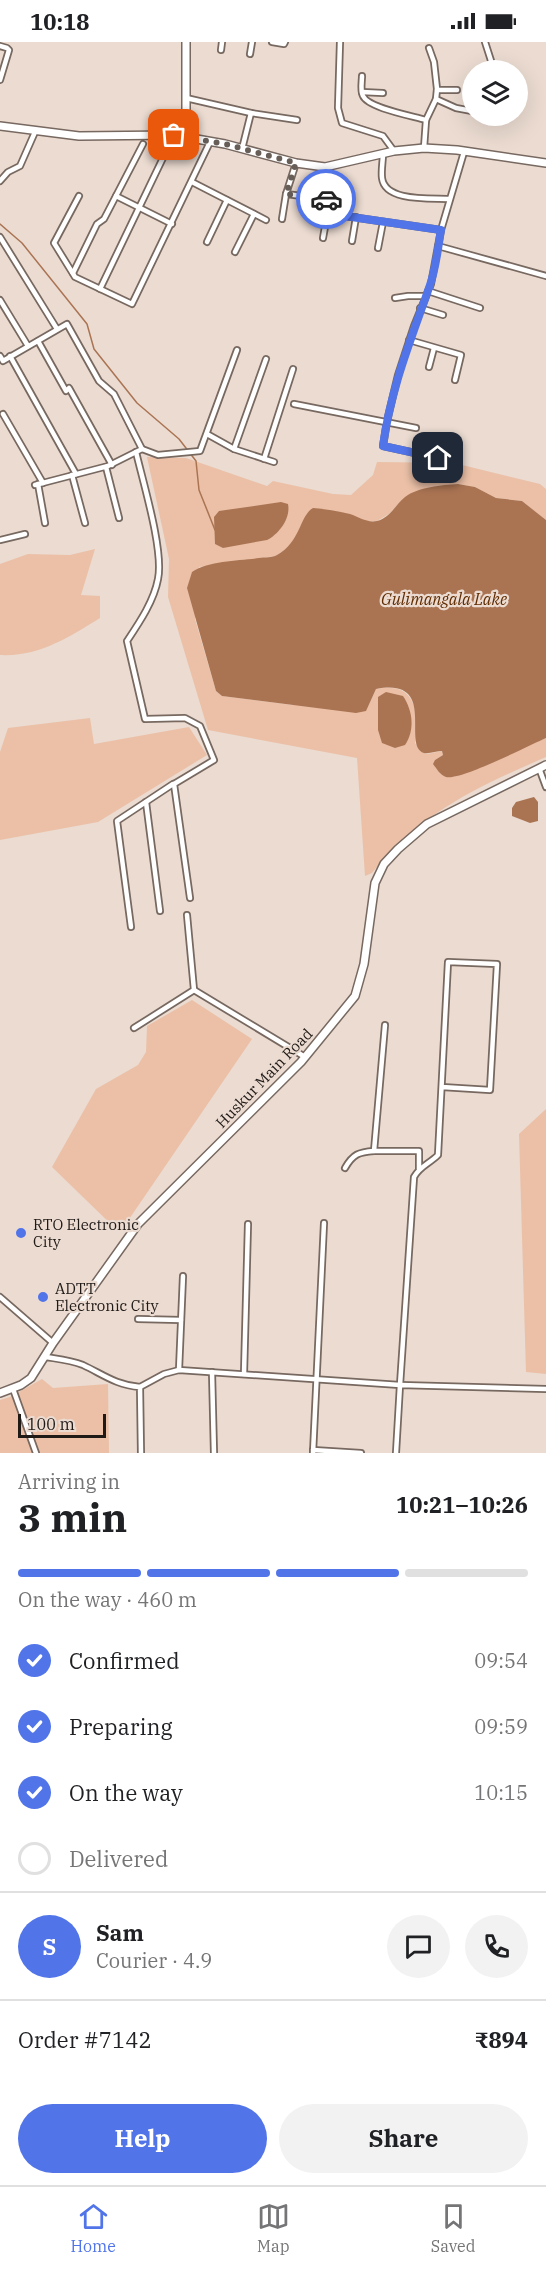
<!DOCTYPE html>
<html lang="en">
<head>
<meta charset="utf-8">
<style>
  body { margin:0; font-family:"IBM Plex Serif",serif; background:#f2f2f2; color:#202124; height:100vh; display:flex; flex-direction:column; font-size:22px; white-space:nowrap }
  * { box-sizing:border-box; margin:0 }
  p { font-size:20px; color:#757577 }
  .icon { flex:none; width:33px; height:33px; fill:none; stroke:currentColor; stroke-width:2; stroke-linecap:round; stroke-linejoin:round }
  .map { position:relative; height:1411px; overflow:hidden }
  .details { display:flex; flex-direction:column; background:#fff; flex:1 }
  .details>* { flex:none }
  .fabs { position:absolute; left:462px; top:18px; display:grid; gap:12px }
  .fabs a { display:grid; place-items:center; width:66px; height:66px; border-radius:50%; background:#fff; box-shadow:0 6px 24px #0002; font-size:30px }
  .scale { position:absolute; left:18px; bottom:15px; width:88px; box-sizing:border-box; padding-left:6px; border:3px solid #201a17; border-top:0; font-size:16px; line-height:21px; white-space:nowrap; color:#201a17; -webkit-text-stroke:4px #ebdbd1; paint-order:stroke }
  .pin { position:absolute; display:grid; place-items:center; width:51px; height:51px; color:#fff; margin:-26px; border-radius:12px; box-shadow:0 3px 9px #0006 }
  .courier { position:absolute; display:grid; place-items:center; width:60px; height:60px; margin:-30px; border:4px solid #5174e9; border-radius:50%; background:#fff; color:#222; box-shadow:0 2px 8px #0007 }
  .summary em { font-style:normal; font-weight:700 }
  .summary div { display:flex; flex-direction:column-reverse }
  .summary { display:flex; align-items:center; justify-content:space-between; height:102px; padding:0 18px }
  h1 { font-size:39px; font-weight:700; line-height:45px }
  .bar { display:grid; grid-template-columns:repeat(4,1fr); gap:9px 6px; align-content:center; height:72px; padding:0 18px }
  .bar i { height:8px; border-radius:4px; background:#e0e0e0 }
  .bar .on { background:#5174e9 }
  .bar p { grid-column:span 4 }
  .line { display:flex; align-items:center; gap:15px; padding:0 18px; border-top:2px solid #e0e0e0 }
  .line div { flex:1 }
  .round { display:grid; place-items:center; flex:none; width:63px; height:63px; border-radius:32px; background:#f2f2f2 }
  ol { padding:0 18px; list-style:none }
  li { display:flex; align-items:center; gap:18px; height:66px }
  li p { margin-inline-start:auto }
  li .icon { padding:6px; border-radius:50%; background:#5174e9; color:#fff; stroke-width:4 }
  li:last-child { color:#757577 }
  li i { width:33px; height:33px; border:3px solid #e0e0e0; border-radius:50% }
  .cta { display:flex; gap:12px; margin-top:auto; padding:12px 18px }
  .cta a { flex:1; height:69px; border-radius:36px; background:#5174e9; color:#fff; font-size:24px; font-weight:700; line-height:69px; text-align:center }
  .cta a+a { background:#f2f2f2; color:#202124 }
  .status { display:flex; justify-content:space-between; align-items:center; height:42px; padding:0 30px; background:#fff; direction:ltr }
  .status svg { height:16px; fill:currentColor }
  .menu { display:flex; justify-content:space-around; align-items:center; height:84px; border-top:2px solid #e0e0e0; background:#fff; font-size:16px; color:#757577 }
  .menu a { display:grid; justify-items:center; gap:3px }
  .menu .on { color:#5174e9 }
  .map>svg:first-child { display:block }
  .green { fill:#ebc0a7 }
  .water { fill:#aa7453 }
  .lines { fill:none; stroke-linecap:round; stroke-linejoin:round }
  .stream { stroke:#aa7453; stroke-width:1.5 }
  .street-casing { stroke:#776860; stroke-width:8 }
  .secondary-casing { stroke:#776860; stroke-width:10 }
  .street { stroke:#fff; stroke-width:4.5 }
  .secondary { stroke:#fff; stroke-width:7 }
  .done { stroke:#675e58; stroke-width:6; stroke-dasharray:0 10.8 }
  .route { stroke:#5174e9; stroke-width:8 }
  .poi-dot { fill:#5174e9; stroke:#ebdbd1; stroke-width:2 }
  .labels { text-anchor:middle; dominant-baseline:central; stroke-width:4.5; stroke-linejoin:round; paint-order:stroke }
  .street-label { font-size:15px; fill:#201a17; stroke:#ebdbd1 }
  .poi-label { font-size:15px; fill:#201a17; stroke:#ebdbd1; text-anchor:start }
  .water-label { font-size:16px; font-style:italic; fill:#602c02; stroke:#ebdbd1 }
</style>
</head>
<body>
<div class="status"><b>10:18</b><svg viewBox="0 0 49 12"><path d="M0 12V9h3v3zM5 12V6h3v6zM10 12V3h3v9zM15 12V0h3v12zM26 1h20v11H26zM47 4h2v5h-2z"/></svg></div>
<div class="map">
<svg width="546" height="1411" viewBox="0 0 546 1411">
  <rect width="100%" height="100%" fill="#ebdbd1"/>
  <g class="green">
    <path d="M147,415L186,416L267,444L273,439L333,452L351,453L373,433L377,420L454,421L540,442L546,447V478L522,459L496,456L475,445L458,442L435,445L410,452L403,457L389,472L377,479H366L349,472L299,490L292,502L276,514L199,525L195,577L216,649L222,654L292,663L368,664L376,647C416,639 419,669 415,701L426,712L442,709L443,713L435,718L453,735L546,696V715C477,745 420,771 372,831L365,834L357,716L208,688L168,555L169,517Z"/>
    <path d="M95,507L81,553L100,554V576C69,595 39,615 0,613V522L28,512L70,513Z"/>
    <path d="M90,676L94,702L189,685L207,713L98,780L0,798V710L8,686Z"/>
    <path d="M192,958L252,997L123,1186L118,1189L52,1125L96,1047L138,1023L146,1010L147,984Z"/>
    <path d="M546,1067V1332L526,1330L519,1092Z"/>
    <path d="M42,1337L53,1346L108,1342L109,1411H0V1358L10,1355Z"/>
  </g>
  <g class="water">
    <path d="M458,442L475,445L496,456L522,459L546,478V696C530,703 460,739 446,735C440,733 437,727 433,722L435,718L443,713L442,709C437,709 429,712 424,711C401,704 439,635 376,647L366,669L356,671L222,654L216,649L187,546L192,530C210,518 238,519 259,516C265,515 272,516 277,513C300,501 300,473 313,466C325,467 338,469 350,472C359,475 367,481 377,479C390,476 395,463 405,455C418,445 442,443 458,442Z"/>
    <path d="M281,460L288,462C291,476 279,492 267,498L223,506L215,502L214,475L219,469Z"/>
    <path d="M386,650L403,654C413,669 415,688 405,703L395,706L382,701L378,688V655Z"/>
    <path d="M534,755L538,760V779L530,781L512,774V766L516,760Z"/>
  </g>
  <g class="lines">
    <path class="stream" d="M0,182L22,201L87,282L94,307L137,361L179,397L196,419L199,448L215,488"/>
    <g class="street-casing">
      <g id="street">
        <path d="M272,0L284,2L285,0"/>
        <path d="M340,0L338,66L342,81L383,94L394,109"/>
        <path d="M485,0L494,28"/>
        <path d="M0,4L7,6L9,8L0,38"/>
        <path d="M221,8L222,0"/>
        <path d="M250,12L252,0"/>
        <path d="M362,34C362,40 360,48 363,54C368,66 413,74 426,78"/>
        <path d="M437,48H457"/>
        <path d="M362,50L383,51"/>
        <path d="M186,56L251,71L297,78"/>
        <path d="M436,57L456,66L472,69"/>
        <path d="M424,106L426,78L436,57L437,47L434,20L429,6"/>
        <path d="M242,107L251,71"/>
        <path d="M383,111C383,119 381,128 382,136C385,160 430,156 449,157"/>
        <path d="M0,139L8,130L20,124L35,90"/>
        <path d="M192,140L266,178"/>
        <path d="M286,152L326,157L328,168L323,196"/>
        <path d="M79,154L54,201L75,235L132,262L210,100"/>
        <path d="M116,154L172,182"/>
        <path d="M309,154V175L326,180"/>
        <path d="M328,168L331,172L441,188"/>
        <path d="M282,177L286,152L296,121"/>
        <path d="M0,195L57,287"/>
        <path d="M352,199L356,175"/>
        <path d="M207,200L227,158"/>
        <path d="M438,204L546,234"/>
        <path d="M378,206L383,180"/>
        <path d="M235,210L254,172"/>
        <path d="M73,231L97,182L104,177L143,102"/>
        <path d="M100,247L174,93"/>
        <path d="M428,249L480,266"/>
        <path d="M395,256L408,254H425"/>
        <path d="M0,258L28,304"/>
        <path d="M420,266L443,273"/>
        <path d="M409,298L461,313L455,338"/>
        <path d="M38,299L66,349L69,346L112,423"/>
        <path d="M0,314L3,319L67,282L99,339L114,352L142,407L108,424L35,443"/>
        <path d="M10,314L76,432"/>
        <path d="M429,325L434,306"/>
        <path d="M294,362L416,386"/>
        <path d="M3,372L43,441"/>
        <path d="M207,392L234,407L274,420"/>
        <path d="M142,407L158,413L200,409L237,308"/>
        <path d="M234,407L266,317"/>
        <path d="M136,410C143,440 164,509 158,537C154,559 139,581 127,599L145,677L185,676L200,684L214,718L174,742L190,856"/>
        <path d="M438,416L383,404L387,379L398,333L414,284L431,242L441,188L464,110"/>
        <path d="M264,417L293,327"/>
        <path d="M106,425L119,476"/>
        <path d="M72,433L85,481"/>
        <path d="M38,442L45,481"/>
        <path d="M0,498L25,492"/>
        <path d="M539,726L546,745"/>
        <path d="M146,760L160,869"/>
        <path d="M131,885L117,779L173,742"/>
        <path d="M194,948L305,1015"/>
        <path d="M385,983L374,1109H419V1127"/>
        <path d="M134,986L194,948L187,873"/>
        <path d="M345,1126C353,1112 359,1110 374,1109"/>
        <path d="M0,1255L53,1301"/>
        <path d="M138,1277L181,1278"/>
        <path d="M46,1315C58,1317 70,1318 83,1323C104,1333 116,1343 140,1345L141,1411"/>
        <path d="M179,1328L183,1234"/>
        <path d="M212,1330L214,1411"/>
        <path d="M244,1332L248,1182"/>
        <path d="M140,1345L164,1332L179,1328L400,1343L414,1135C420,1124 429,1122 438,1113L448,920L497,922L490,1048L442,1045"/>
        <path d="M13,1347L36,1411"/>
        <path d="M313,1408L361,1411"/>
        <path d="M313,1411L324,1181"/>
        <path d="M396,1411L400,1343L546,1347"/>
      </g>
    </g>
    <g class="secondary-casing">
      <g id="secondary">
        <path d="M186,0V74L189,96"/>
        <path d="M0,84L79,94L174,93L225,102L296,121L325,125L394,109L424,106L457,108L546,121"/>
        <path d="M0,1351L21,1343L31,1336L53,1301L138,1182L301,1020L355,954L364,922L375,841L384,822L398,807L427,782L546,723"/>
      </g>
    </g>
    <use href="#street" class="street"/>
    <use href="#secondary" class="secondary"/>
  </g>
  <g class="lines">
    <path class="done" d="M174,93L225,102L296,121L286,152L326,157"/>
    <path class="route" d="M326,157L328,168L331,172L441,188C438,206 436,226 430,243C411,298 391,345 383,404L438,416"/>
  </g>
  <g class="poi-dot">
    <circle cx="21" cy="1191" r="6"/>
    <circle cx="43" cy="1255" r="6"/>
  </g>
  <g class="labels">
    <g class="street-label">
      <text transform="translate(264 1036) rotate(-46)">Huskur Main Road</text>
    </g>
    <g class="poi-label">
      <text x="33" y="1182">RTO Electronic<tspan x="33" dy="17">City</tspan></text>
      <text x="55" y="1246">ADTT<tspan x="55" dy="17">Electronic City</tspan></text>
    </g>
    <g class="water-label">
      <text x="444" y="557">Gulimangala Lake</text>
    </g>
  </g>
</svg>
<div class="fabs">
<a><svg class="icon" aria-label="layers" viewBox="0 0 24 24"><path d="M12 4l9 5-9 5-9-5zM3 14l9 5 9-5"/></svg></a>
</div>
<div class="scale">100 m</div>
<div class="pin" style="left:174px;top:93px;background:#ea580c"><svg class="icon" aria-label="bag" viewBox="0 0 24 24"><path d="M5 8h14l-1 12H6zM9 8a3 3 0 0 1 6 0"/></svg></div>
<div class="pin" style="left:438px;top:416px;background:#1f2937"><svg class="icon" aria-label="home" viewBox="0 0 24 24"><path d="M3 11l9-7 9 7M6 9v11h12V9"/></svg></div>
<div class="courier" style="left:326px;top:157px"><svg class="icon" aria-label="car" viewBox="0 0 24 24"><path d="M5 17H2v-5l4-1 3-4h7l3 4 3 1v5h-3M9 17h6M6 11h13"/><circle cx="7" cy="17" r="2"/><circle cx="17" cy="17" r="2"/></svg></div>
</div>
<section class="details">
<div class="summary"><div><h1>3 min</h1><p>Arriving in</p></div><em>10:21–10:26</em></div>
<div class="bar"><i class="on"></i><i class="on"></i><i class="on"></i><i></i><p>On the way · 460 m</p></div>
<ol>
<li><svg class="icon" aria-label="check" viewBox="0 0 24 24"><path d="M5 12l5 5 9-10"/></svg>Confirmed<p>09:54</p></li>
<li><svg class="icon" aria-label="check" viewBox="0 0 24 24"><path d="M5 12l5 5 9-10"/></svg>Preparing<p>09:59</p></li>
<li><svg class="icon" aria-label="check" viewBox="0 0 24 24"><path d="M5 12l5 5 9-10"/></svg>On the way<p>10:15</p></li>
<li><i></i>Delivered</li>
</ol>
<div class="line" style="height:108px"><b class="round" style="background:#5174e9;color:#fff">S</b><div><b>Sam</b><p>Courier · 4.9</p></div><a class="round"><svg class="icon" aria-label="chat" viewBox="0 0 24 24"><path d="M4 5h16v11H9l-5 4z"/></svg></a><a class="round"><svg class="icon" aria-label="phone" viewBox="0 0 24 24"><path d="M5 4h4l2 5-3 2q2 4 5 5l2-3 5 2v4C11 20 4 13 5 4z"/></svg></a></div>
<div class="line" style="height:78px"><div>Order #7142</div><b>₹894</b></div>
<div class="cta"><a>Help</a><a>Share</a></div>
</section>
<nav class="menu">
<a class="on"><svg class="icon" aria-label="home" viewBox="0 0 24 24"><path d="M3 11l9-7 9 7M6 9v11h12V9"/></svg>Home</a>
<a><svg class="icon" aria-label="map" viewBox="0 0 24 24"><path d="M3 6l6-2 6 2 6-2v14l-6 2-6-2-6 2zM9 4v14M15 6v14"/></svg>Map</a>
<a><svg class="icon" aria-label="saved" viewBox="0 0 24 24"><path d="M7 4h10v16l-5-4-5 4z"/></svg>Saved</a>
</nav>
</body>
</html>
